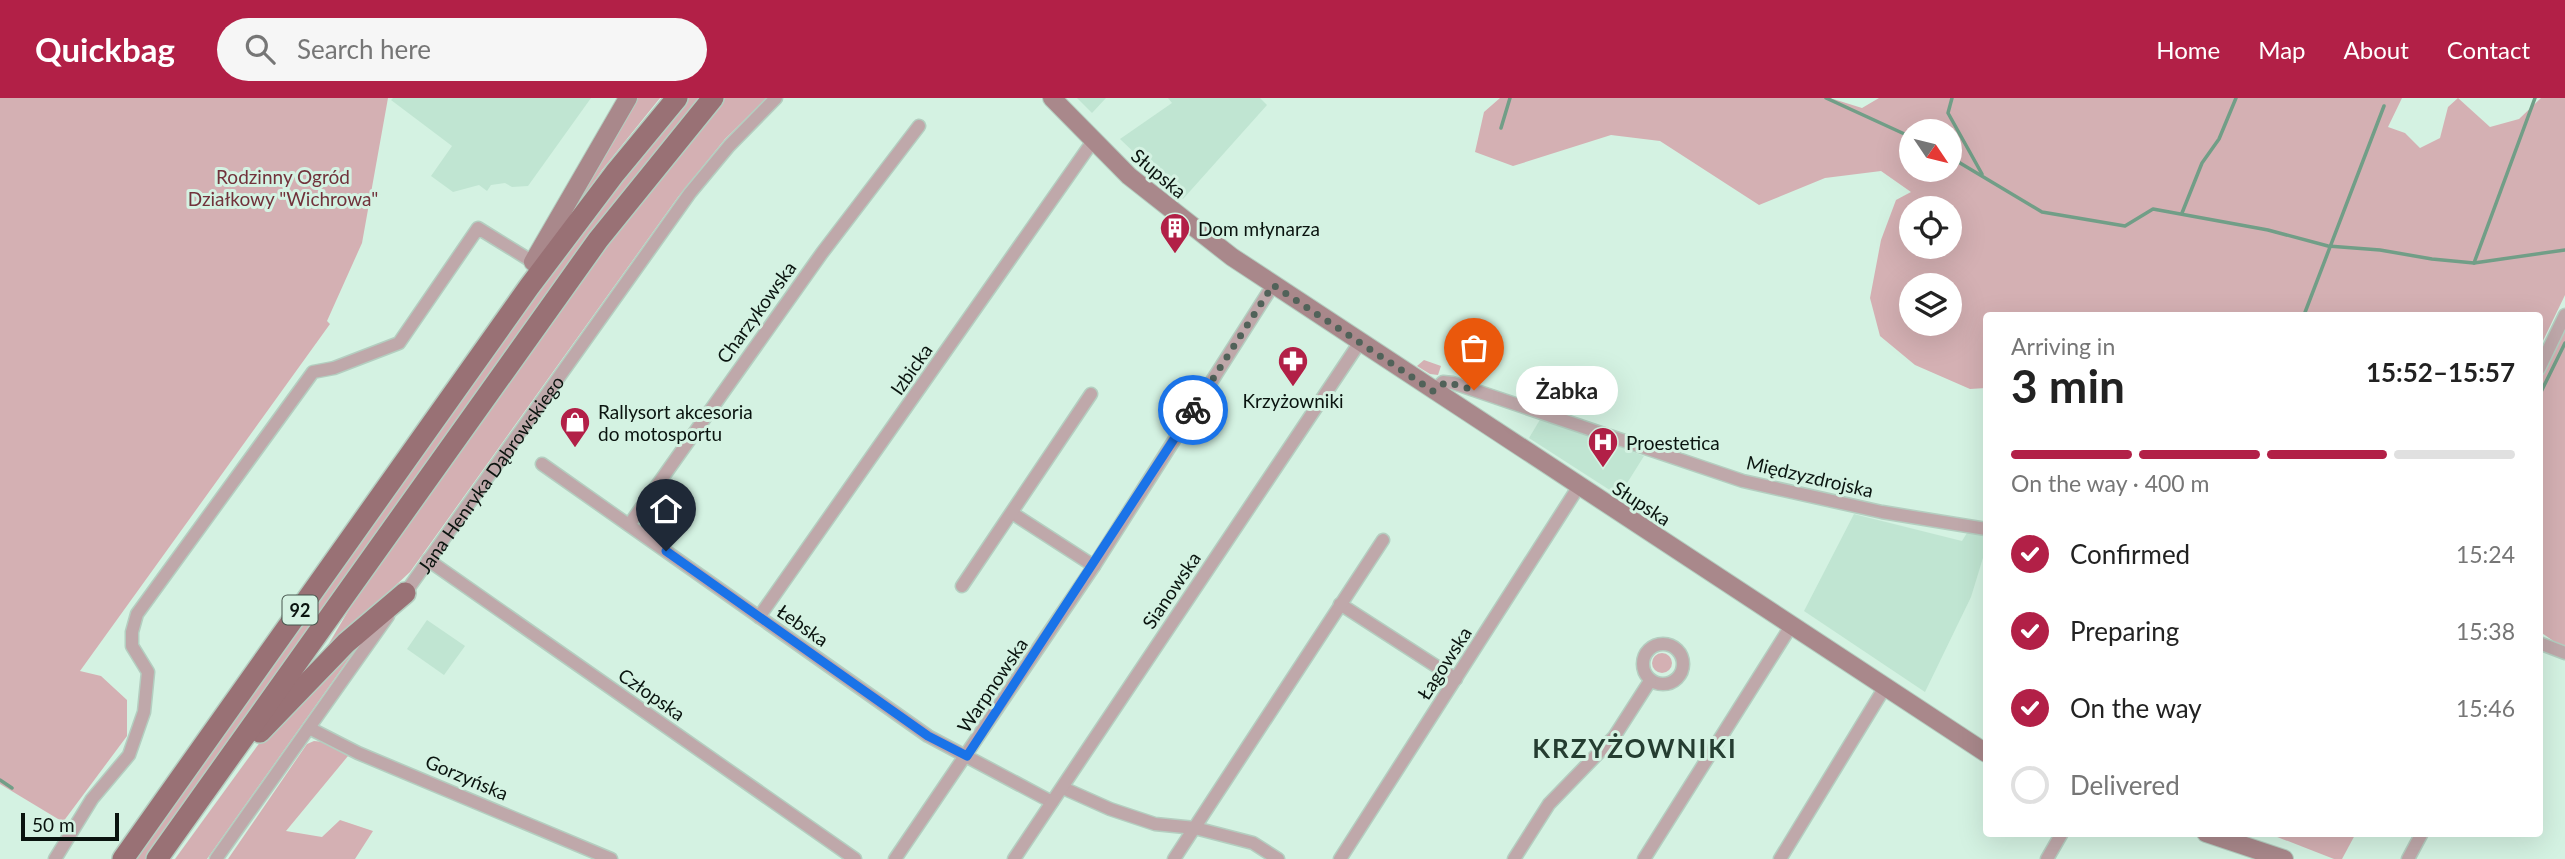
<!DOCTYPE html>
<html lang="en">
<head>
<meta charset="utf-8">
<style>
  body { margin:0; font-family:Lato,sans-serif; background:#f6f6f6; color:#222; height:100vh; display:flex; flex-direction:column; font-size:26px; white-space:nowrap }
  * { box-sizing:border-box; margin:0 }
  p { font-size:23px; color:#767676 }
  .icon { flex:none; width:38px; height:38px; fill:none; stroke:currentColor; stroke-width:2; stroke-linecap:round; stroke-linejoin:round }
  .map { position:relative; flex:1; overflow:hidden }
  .details { position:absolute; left:1983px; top:214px; width:560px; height:525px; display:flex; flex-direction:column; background:#fff; border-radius:7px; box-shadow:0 7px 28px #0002 }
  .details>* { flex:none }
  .needle { width:46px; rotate:125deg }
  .tools { position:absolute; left:1899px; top:21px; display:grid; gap:14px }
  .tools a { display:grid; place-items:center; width:63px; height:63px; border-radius:50%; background:#fff; box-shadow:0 7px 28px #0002; font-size:35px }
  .scale { position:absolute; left:21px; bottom:18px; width:98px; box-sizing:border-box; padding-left:7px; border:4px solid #0a140f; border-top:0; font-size:19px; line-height:24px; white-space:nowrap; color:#0a140f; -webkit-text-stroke:5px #d4f2e2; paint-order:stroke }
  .pin { position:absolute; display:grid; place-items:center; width:60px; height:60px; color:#fff; margin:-72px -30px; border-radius:50% 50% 50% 0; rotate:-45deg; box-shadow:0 0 7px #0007 }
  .pin .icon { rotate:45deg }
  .courier { position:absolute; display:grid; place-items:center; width:70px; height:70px; margin:-35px; border:5px solid #1a73e8; border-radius:50%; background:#fff; color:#222; box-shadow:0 2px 9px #0007 }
  .bubble { position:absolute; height:49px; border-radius:24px; background:#fff; box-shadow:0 7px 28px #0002; font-size:23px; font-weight:700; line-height:49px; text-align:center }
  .head em { font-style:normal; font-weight:700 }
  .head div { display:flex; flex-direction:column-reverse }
  .head { display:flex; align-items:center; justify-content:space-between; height:119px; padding:0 28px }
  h1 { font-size:46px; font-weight:700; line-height:52px }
  .bar { display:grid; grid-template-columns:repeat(4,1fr); gap:10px 7px; align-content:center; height:84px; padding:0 28px }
  .bar i { height:9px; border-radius:5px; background:#e0e0e0 }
  .bar .on { background:#b22047 }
  .bar p { grid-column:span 4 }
  ol { padding:0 28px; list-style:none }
  li { display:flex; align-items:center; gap:21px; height:77px }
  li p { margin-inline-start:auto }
  li .icon { padding:7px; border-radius:50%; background:#b22047; color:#fff; stroke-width:4 }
  li:last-child { color:#767676 }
  li i { width:38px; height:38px; border:4px solid #e0e0e0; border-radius:50% }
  header { display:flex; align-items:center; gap:42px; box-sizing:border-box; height:98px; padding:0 35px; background:#b22047; color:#fff }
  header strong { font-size:33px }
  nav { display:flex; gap:38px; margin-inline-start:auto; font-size:24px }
  .search { width:490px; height:63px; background:#f6f6f6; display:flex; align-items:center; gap:18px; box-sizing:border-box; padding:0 24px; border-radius:38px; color:#767676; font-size:26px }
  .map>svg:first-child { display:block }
  .built { fill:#c0e5d2 }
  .green { fill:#d4b0b3; fill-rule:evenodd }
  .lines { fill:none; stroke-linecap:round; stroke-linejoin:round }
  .stream { stroke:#719e87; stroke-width:3.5 }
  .street-casing { stroke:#b4cec0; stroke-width:15 }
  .secondary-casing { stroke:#b4cec0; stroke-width:20 }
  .primary-casing { stroke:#b4cec0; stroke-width:24 }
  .street { stroke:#bfa8aa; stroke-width:12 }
  .secondary { stroke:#a9888b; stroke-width:18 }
  .primary { stroke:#997175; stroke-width:21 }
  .done { stroke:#516259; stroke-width:7; stroke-dasharray:0 12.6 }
  .route { stroke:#1a73e8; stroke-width:9 }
  .labels { text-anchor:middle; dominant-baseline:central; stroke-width:6; stroke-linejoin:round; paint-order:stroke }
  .shield { fill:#d4f2e2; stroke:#47574e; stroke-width:2 }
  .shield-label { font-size:18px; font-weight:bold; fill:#0a140f }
  .street-label { font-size:19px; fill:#0a140f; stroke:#d4f2e2 }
  .park-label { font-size:19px; fill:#71323b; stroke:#d4f2e2 }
  .poi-label { font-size:19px; fill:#0a140f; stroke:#d4f2e2; text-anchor:start }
  .district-label { font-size:26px; font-weight:bold; letter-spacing:2px; fill:#253d31; stroke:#d4f2e2 }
</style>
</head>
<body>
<header>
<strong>Quickbag</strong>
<div class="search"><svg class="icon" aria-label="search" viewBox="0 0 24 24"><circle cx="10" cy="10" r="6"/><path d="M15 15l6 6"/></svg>Search here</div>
<nav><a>Home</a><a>Map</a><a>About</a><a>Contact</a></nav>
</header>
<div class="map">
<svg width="2565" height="761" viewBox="0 0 2565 761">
  <rect width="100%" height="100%" fill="#d4f2e2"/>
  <g class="built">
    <path d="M393,0H591L528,88L512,89L505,85L491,87L487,93L479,87L453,94L431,78L452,48L391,2Z"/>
    <path d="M1077,0H1106L1092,15Z"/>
    <path d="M1168,0H1260L1267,7L1183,101L1120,41L1172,5Z"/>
    <path d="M1541,320L1644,358L1619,398L1529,340Z"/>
    <path d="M1854,416L1962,443L1967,435L1986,437V450L1971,499L1925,594L1804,513Z"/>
    <path d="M427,522L465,548L444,577L407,551Z"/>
  </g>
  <g class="green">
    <path d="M0,0H388L362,145L327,223L330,226L80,573L101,578L127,602V638L63,724L0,686Z"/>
    <path d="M634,0H660L602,72L557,138Z"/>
    <path d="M687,0H702L147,761H132L536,193Z"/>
    <path d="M724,0H767L725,41L678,99L410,474L324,554L364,486L579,180Z"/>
    <path d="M1500,0H1830L1862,10L1879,0H2402L2388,29L2405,35L2420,50L2440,40L2448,9L2458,0L2490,29L2519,21L2541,0H2565V197L2539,251V217H1986V290L1970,291L1915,267L1880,238L1870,200L1881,142L1896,102L1911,94L1881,73L1825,80L1759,107L1660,43L1611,37L1513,68L1475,54L1484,14ZM1911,33H1950V72H1911ZM1950,110V149H1911V110ZM1911,187H1950V226H1911Z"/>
    <path d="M2565,229V551L2539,533V286Z"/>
    <path d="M1424,262L1441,268L1438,277L1430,276L1417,268Z"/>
    <path d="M367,535L207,761H175L263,640Z"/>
    <circle cx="1662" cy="565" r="10"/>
    <path d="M314,643L323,644L348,658L286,733L322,739L340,722L373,733L355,761H228L307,646Z"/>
    <path d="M2267,735H2356L2342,761H2334Z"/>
  </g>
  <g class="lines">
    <g class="stream">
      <path d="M1826,0L1911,39"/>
      <path d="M1952,0L1948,15L1982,76"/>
      <path d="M1501,30L1510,0"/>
      <path d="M1950,59L2042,114L2125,128L2153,111L2268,132L2328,148L2380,152L2432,161L2474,165L2565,152"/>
      <path d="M2182,115L2202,65L2219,41L2236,0"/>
      <path d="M2474,165L2535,0"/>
      <path d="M2304,217L2384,8"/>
      <path d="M2539,298L2565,245"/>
      <path d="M0,682L12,690"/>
    </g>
    <g class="street-casing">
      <g id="street">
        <path d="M2539,271L2565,217"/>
        <path d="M1433,293L1443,284L1453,285L1743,383L1882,414L1986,431"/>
        <path d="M542,366L928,638L1052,704"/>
        <path d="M1012,415L1094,468"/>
        <path d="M629,427L822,155L919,28"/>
        <path d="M428,462L855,761"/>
        <path d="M962,488L1091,296"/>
        <path id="s1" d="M403,498L690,95L729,48L776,0"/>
        <path d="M1340,506L1456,581"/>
        <path d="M759,519L1093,43"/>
        <path d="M2539,545L2565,555"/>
        <circle cx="1663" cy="566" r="20"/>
        <path d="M309,630L358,655L611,761"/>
        <path d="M1063,690L1110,711L1155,726L1195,730L1253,745L1278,761"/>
        <path d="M55,761L92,701L129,657L144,614L148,574L132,548V534L137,516L313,274L334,270L399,245L478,130L533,164"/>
        <path d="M216,761L388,518"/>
        <path d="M895,761L1094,468L1273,187"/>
        <path d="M1014,761L1360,244"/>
        <path d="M1174,761L1383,442"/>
        <path d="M1340,761L1579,388"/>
        <path d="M1514,761L1549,706L1614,639L1650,583"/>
        <path d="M1644,761L1791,528"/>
        <path d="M1780,761L1885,589"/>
        <path d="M2047,761L2062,735"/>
        <path d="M2408,761L2422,735"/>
      </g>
    </g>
    <g class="secondary-casing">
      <g id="secondary">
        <path d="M1052,0L1129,78L1232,159L1986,655"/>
        <path d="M533,164L628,0"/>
        <path d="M2206,735L2284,761"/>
      </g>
    </g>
    <g class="primary-casing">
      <g id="primary">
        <path d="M260,634L346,545L405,495"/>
        <path d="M123,761L529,189L615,75L677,0"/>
        <path d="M157,761L598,142L713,0"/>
      </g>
    </g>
    <use href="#street" class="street"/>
    <use href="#secondary" class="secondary"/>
    <use href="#primary" class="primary"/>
  </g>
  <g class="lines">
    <path class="done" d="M1193,312L1273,187L1433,293L1446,284L1474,292"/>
    <path class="route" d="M666,453L928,638L967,658L1193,312"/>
  </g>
  <defs>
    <g id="building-pin" transform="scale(1.575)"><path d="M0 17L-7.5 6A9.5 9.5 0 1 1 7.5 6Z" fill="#b22047" stroke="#d4f2e2"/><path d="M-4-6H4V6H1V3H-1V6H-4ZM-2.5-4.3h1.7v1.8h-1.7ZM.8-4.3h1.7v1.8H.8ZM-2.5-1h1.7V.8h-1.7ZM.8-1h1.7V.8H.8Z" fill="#fff"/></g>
    <g id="pharmacy-pin" transform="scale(1.575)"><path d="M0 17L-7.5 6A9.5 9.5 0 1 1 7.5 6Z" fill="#b22047" stroke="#d4f2e2"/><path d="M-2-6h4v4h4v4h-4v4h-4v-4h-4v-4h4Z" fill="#fff"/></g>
    <g id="shop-pin" transform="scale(1.575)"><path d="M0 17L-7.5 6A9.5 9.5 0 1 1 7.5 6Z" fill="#b22047" stroke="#d4f2e2"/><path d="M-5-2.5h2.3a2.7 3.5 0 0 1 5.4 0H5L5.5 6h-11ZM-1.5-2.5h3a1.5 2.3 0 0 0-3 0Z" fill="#fff"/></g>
    <g id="hospital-pin" transform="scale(1.575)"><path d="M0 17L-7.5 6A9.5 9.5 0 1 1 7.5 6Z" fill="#b22047" stroke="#d4f2e2"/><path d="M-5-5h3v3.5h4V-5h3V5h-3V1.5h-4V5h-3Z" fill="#fff"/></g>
  </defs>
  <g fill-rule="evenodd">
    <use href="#building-pin" x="1175" y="130"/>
    <use href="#pharmacy-pin" x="1293" y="263"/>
    <use href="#shop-pin" x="575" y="324"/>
    <use href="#hospital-pin" x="1603" y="344"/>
  </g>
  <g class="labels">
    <rect class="shield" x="282.5" y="497.5" width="35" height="29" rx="5"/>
    <g class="shield-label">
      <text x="300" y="512">92</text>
    </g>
    <g class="street-label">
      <text transform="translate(1159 75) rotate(40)">Słupska</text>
      <text transform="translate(756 214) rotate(-54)">Charzykowska</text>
      <text transform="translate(911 271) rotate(-55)">Izbicka</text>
      <text stroke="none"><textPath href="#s1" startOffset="150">Jana Henryka Dąbrowskiego</textPath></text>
      <text transform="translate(1810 378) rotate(13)">Międzyzdrojska</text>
      <text transform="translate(1642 405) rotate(33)">Słupska</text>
      <text transform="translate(1171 492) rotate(-56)">Sianowska</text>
      <text transform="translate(803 527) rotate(35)">Łebska</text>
      <text transform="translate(1444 565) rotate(-57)">Łagowska</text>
      <text transform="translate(992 587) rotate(-56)">Warpnowska</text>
      <text transform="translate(652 596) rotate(35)">Człopska</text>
      <text transform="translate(467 679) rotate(23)">Gorzyńska</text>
    </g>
    <g class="park-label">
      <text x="283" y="78">Rodzinny Ogród<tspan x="283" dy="22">Działkowy "Wichrowa"</tspan></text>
    </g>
    <g class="poi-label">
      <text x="1198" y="130">Dom młynarza</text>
      <text x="1293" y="302" text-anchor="middle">Krzyżowniki</text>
      <text x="598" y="313">Rallysort akcesoria<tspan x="598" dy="22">do motosportu</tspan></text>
      <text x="1626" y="344">Proestetica</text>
    </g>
    <g class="district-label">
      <text x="1635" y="650">KRZYŻOWNIKI</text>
    </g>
  </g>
</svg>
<div class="tools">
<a><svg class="needle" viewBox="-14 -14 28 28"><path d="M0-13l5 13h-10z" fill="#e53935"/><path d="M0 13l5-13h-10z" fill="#767676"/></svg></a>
<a><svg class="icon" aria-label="locate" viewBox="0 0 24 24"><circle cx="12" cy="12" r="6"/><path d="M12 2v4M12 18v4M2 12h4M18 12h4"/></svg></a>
<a><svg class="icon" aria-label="layers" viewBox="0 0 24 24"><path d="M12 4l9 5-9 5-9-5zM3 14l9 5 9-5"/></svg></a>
</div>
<div class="scale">50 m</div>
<div class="pin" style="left:1474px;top:292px;background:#ea580c"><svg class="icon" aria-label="bag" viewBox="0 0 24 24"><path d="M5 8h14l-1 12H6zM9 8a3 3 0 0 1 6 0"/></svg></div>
<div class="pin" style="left:666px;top:453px;background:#1f2937"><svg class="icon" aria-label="home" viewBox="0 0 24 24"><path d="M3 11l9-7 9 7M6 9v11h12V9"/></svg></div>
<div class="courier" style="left:1193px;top:312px"><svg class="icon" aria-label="bike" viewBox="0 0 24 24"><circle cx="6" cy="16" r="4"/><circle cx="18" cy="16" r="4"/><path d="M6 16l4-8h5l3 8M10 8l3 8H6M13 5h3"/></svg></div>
<div class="bubble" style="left:1516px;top:268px;width:102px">Żabka</div>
<section class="details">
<div class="head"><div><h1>3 min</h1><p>Arriving in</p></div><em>15:52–15:57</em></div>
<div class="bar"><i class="on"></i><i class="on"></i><i class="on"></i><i></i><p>On the way · 400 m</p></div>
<ol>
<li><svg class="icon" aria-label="check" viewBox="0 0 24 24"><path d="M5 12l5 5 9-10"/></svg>Confirmed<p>15:24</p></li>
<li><svg class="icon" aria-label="check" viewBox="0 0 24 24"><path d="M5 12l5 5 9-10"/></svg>Preparing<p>15:38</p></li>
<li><svg class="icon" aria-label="check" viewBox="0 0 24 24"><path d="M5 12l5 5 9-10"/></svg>On the way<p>15:46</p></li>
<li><i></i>Delivered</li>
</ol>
</section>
</div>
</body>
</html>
